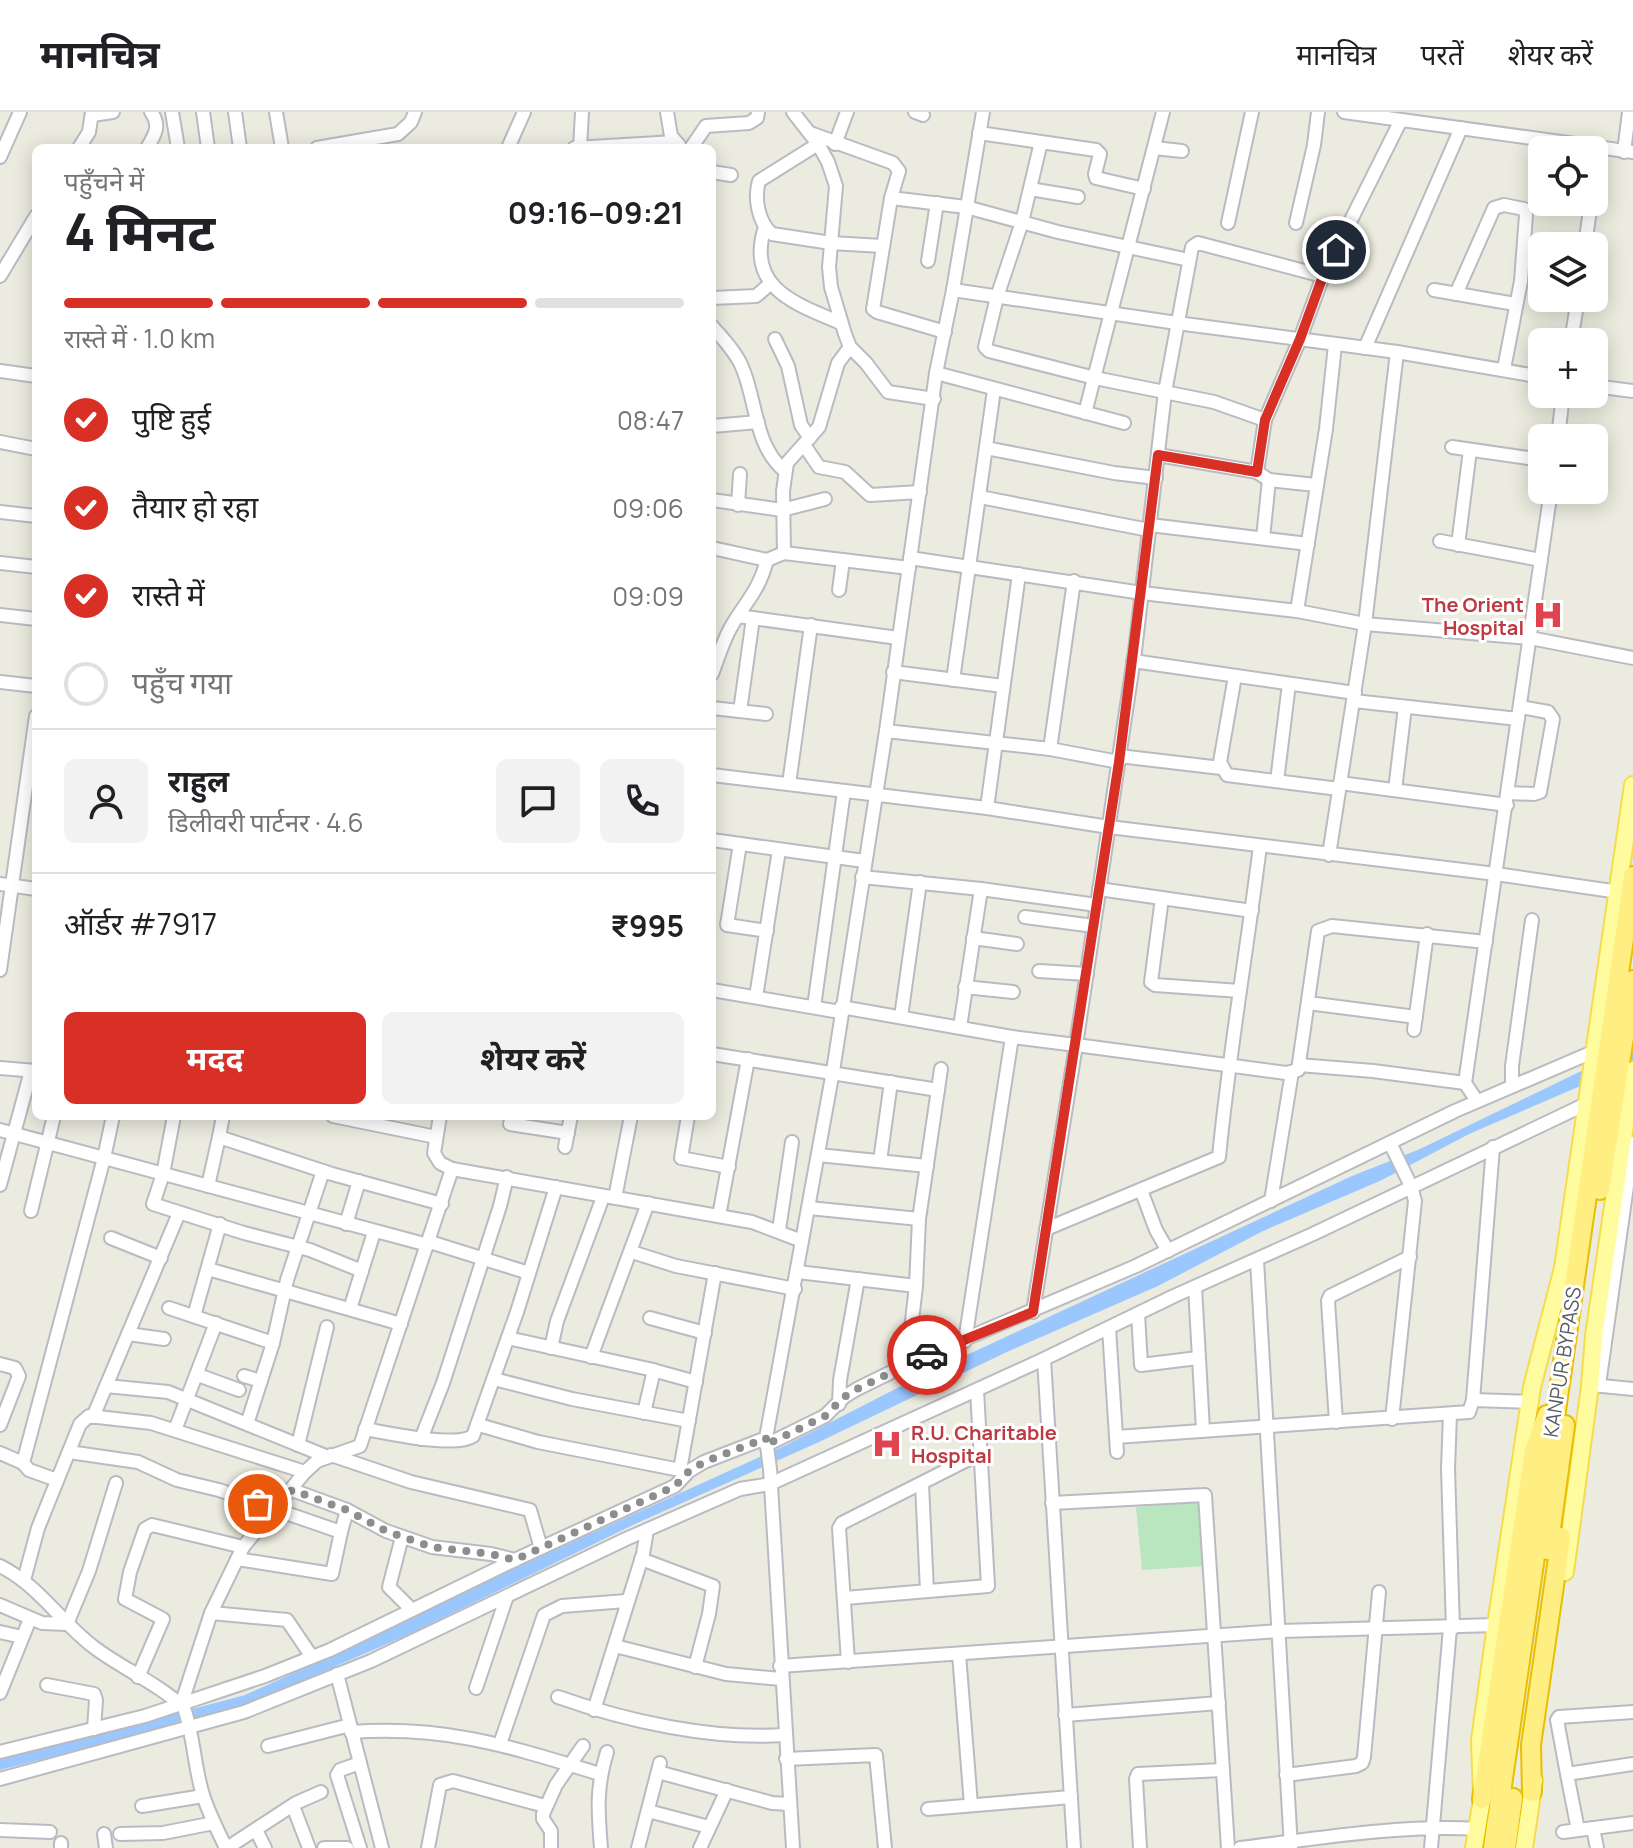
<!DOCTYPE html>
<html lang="hi">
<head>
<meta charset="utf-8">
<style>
  body { margin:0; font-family:Manrope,"Noto Sans Devanagari",sans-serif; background:#f2f2f2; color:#202124; height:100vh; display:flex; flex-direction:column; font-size:30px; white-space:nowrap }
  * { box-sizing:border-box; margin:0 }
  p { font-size:26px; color:#757577 }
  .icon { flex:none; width:44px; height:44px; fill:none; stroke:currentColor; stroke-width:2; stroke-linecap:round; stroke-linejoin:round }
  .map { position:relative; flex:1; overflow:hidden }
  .side { position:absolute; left:32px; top:32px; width:684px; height:976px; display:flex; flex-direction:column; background:#fff; border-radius:12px; box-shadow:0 4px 20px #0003 }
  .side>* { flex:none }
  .tools { position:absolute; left:1528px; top:24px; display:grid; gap:16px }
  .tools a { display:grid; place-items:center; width:80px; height:80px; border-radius:12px; background:#fff; box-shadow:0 4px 20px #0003; font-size:40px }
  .pin { position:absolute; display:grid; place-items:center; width:68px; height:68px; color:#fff; margin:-34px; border:4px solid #fff; border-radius:50%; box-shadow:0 2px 8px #0007 }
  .courier { position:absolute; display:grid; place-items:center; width:80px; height:80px; margin:-40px; border:6px solid #d93025; border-radius:50%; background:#fff; color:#222; box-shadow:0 2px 10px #0007 }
  .summary em { font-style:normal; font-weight:700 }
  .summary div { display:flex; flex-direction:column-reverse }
  .summary { display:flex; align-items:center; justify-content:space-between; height:136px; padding:0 32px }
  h1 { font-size:52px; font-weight:700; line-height:60px }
  .bar { display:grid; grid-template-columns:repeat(4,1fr); gap:12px 8px; align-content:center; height:96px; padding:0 32px }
  .bar i { height:10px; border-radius:6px; background:#e0e0e0 }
  .bar .on { background:#d93025 }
  .bar p { grid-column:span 4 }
  .line { display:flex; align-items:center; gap:20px; padding:0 32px; border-top:2px solid #e0e0e0 }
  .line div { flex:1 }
  .round { display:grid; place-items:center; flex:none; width:84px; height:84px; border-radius:12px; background:#f2f2f2 }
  ol { padding:0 32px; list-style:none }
  li { display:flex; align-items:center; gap:24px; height:88px }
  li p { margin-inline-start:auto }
  li .icon { padding:8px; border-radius:50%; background:#d93025; color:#fff; stroke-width:4 }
  li:last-child { color:#757577 }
  li i { width:44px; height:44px; border:4px solid #e0e0e0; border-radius:50% }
  .button { display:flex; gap:16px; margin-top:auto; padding:16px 32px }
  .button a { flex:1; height:92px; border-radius:12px; background:#d93025; color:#fff; font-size:32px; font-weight:700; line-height:92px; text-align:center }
  .button a+a { background:#f2f2f2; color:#202124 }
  header { display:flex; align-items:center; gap:48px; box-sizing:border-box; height:112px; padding:0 40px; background:#fff; border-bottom:2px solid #e0e0e0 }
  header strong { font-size:38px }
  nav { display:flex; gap:44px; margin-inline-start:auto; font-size:28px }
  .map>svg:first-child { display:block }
  .green { fill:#b9e5bf }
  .water { fill:#9bc7ff }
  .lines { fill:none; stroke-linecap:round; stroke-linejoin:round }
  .minor-casing { stroke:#babbc2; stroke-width:16 }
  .major-casing { stroke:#f5dc4e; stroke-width:20 }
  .highway-casing { stroke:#eabf00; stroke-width:22 }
  .minor { stroke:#fff; stroke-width:12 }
  .major { stroke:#fffca0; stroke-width:16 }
  .highway { stroke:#ffef82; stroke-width:18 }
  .done { stroke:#8c8d8d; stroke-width:8; stroke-dasharray:0 14.4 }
  .route { stroke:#d93025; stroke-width:10 }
  .labels { text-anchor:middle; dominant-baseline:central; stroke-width:6; stroke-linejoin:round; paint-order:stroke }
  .health-label { font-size:20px; font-weight:bold; fill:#be3a42; stroke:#fff; text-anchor:end }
  .street-label { font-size:20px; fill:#585b61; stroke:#fff }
</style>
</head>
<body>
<header>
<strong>मानचित्र</strong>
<nav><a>मानचित्र</a><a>परतें</a><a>शेयर करें</a></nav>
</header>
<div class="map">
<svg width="1633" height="1736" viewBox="0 0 1633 1736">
  <rect width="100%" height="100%" fill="#ecebdf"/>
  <path class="green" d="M1199,1389L1204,1454L1142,1458L1136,1395Z"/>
  <path class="water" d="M1633,934V948L1585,972L1469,1022L1382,1068L1263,1119L1158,1174L1009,1239L819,1330L635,1412L412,1521L235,1598L0,1658V1648L245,1583L376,1524L480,1472L786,1333L911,1269L1352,1064L1420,1037Z"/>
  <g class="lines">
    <g class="minor-casing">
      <g id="minor">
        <path d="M172,0L178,36"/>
        <path d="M203,0L208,36"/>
        <path d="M235,0L240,36"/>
        <path d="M276,0L282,36"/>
        <path d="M667,0L671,24L679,33"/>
        <path d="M793,0L818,32L828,50L836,74L829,155L831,175L845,222L850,235L866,251L888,280L934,287"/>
        <path d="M915,0L923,3"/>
        <path d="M1344,0L1633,40"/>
        <path d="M92,3L113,0"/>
        <path d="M810,21L893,51L899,59L891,86L966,95L1058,120L1189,148"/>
        <path d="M979,21L1096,38L1100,42L1095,62L1096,66L1144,77"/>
        <path d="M1041,30L1022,110L997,185L985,235L989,239L1095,266L1214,290L1265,308"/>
        <path d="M818,32L759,69C754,86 758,110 772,122L831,131L882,134"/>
        <path d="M835,32L847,0"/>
        <path d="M79,36L89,20L92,0"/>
        <path d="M147,36C155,23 161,13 151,0"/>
        <path d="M317,36L398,22L411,10L415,0"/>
        <path d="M508,36L524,0"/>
        <path d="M574,36L675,30"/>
        <path d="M580,36L582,0"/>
        <path d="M691,36L706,14L749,11L757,6L758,0"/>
        <path d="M1154,36L1182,39"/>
        <path d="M1624,40L1629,0"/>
        <path d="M0,45L20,0"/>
        <path d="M712,60L731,63"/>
        <path d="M1594,71L1599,36"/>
        <path d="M1030,77L1078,85"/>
        <path d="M891,86L873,197L877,200L945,220"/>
        <path d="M1228,111L1252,0"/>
        <path d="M1296,111L1314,33L1318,0"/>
        <path d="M765,115C745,176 796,192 841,211"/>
        <path d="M1585,134L1591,90"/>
        <path d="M928,149L937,91"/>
        <path d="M0,164L36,104"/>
        <path d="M1323,164L1198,131L1192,135L1165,280L1135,539L1076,933L1286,961L1298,958L1318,819L1332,814L1486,830"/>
        <path d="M953,178L1177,211L1397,240L1542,265"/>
        <path d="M1434,178L1515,192"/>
        <path d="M1456,182L1494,96L1504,93L1524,97L1526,103L1521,169L1504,257"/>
        <path d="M712,186L756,184L771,171"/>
        <path d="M712,214C722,226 736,240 742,255C757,289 754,334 785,359"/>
        <path d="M775,227L788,254L801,313L810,326"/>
        <path d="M1571,230L1578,186"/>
        <path d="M1365,236L1461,16"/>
        <path d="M0,259L36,264"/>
        <path d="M936,261L1124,311"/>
        <path d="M1594,274L1633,279"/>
        <path d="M1085,301L1163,0"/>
        <path d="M712,314L758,310"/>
        <path d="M1558,326L1563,282"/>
        <path d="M0,330L36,337"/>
        <path d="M804,333L819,355L845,360L870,383L920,380"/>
        <path d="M1452,335L1542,348"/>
        <path d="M986,336L1114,361L1156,366"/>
        <path d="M1158,343L1257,360L1269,368L1316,373"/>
        <path d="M1257,360L1265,308L1300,227L1323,164L1401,8"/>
        <path d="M980,385L1149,418"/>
        <path d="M712,388L782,398L825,387"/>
        <path d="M738,393L740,362"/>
        <path d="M0,400L36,404"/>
        <path d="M1150,413L1308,432"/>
        <path d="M1263,426L1269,368"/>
        <path d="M1440,429L1541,448"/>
        <path d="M1458,433L1470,338"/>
        <path d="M712,436L767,448L784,441L909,456"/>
        <path d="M784,441L783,379L787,351L819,315L838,251L850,235"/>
        <path d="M910,446L1142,481L1297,499L1365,512L1530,526L1633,546"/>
        <path d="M0,451L36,455"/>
        <path d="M839,478L843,448"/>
        <path d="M1297,499L1326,317L1335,233"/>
        <path d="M0,503L36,507"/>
        <path d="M738,504L898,526"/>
        <path d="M1133,549L1355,581"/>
        <path d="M893,560L1003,574"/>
        <path d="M712,562C718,546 723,529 731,515C746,489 759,479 767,448"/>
        <path d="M1235,564L1220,650L1227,663L1339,677"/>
        <path d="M953,568L994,278"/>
        <path d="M0,570L36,574"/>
        <path d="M1354,589L1518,607"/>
        <path d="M712,596L766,602"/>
        <path d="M740,599L753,506"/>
        <path d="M886,619L1050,637L1119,650"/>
        <path d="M1050,637L1074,469"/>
        <path d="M1119,644L1221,656"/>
        <path d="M712,663L987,696L1109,715L1496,762L1619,780"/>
        <path d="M1277,669L1289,572"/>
        <path d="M1340,671L1507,693"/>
        <path d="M789,672L811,513"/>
        <path d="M1395,678L1405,595"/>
        <path d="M1508,681L1534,682L1540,680L1553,607L1548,600L1520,595"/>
        <path d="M987,696L1019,462"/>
        <path d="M712,728L864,749"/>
        <path d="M740,732L727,813L767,819"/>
        <path d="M1329,743L1365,512L1397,240"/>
        <path d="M862,765L981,777L960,915"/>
        <path d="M0,772L36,777"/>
        <path d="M981,777L1097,793"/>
        <path d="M1099,777L1252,799"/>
        <path d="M1162,786L1151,870L1155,873L1240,879"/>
        <path d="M1025,805L1094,814"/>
        <path d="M973,826L1017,832"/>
        <path d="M0,858L36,604"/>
        <path d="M1039,859L1087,862"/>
        <path d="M965,875L1013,880"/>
        <path d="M712,878L840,900"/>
        <path d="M756,885L779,738"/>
        <path d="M1308,891L1416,905"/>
        <path d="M814,895L844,679"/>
        <path d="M841,895L1012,925L1076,933L1033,1200"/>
        <path d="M901,905L920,770"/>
        <path d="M1414,918L1427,822"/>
        <path d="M712,942L938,978"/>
        <path d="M1299,953L1373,959L1465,971"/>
        <path d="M0,956L36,959"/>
        <path d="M1512,973V954L1532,808"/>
        <path d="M1477,989L1465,971L1551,378"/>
        <path d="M174,1004L163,1062L153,1092L244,1121L310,1138L362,1159"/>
        <path d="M333,1004L436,1025"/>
        <path d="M440,1004L434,1041L440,1051L452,1057L752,1110L802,1129"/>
        <path d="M512,1004L510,1012L568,1021"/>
        <path d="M688,1004L681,1046L729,1055"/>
        <path d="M0,1018L428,1133"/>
        <path d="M219,1025L223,1004"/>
        <path d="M1390,1031L1411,1074L1415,1089L1392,1307"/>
        <path d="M565,1035L571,1004"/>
        <path d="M818,1043L927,1054"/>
        <path d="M880,1049L891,970"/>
        <path d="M0,1073L31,959"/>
        <path d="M208,1074L219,1025L332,1062L442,1092"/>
        <path d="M1141,1078L1156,1118L1168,1139"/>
        <path d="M615,1086L631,1004"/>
        <path d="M1271,1089L1292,960"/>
        <path d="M809,1096L919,1107"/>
        <path d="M31,1099L54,1004"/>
        <path d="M719,1104L748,947"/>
        <path d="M346,1112L359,1069"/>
        <path d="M1046,1117L1219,1045C1229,941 1247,838 1260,734"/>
        <path d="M779,1118L792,1030"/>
        <path d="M111,1126L161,1146"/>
        <path d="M430,1130L529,1161"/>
        <path d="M632,1140L676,1154L795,1177"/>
        <path d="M1257,1148L1291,1736"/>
        <path d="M208,1157L401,1212"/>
        <path d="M798,1160L916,1174"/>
        <path d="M1195,1175L1203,1318"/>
        <path d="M169,1196L273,1231"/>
        <path d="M350,1197L374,1120"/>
        <path d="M1138,1202L1141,1253L1198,1246"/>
        <path d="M194,1204L220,1112"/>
        <path d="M650,1206L705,1221"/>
        <path d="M1109,1216L1117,1340"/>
        <path d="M128,1222L164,1227"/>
        <path d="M508,1226L649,1257L696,1270"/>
        <path d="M965,1229L1012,925"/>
        <path d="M551,1236L557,1209L603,1085"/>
        <path d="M591,1245L648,1091"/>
        <path d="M1044,1247L1074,1736"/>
        <path d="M0,1252L15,1256L19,1264L0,1313"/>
        <path d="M907,1252L916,1174L919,1107L941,957"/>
        <path d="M198,1263L239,1278"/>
        <path d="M244,1264L261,1269"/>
        <path d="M494,1267L572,1287L689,1309"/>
        <path d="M1592,1273L1633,1277"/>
        <path d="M1599,1273L1633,1031"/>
        <path d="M106,1274L168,1280L328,1345"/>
        <path d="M1473,1288L1530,1290"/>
        <path d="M839,1292L840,1268L858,1167"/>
        <path d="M644,1301L654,1258"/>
        <path d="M1450,1302L1448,1357L1453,1516"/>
        <path d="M93,1305L179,1101"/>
        <path d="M1336,1310L1328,1189L1330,1184L1410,1145"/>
        <path d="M247,1312L273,1231L287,1168L323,1059"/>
        <path d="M479,1313L538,1330L680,1358"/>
        <path d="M365,1317C388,1321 455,1336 473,1324L517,1200L556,1075"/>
        <path d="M175,1318L216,1211"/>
        <path d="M1116,1325L1469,1300L1473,1288L1493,1035"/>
        <path d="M421,1327L443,1271L500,1094L507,1065"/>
        <path d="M298,1333L327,1215"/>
        <path d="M766,1333L825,1304L844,1285L857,1277L918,1247L1136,1154L1455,999L1595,939"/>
        <path d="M69,1340L138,1350L177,1368L219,1378L341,1420L347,1398"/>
        <path d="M0,1341L23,1351"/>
        <path d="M331,1343L411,1370L530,1398L541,1436"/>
        <path d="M685,1363L680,1358L715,1161"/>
        <path d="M57,1368L29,1358L23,1351L104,1046L113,1004"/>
        <path d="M922,1372L927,1479"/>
        <path d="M292,1378L347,1398L386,1419L432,1435L491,1442L515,1448"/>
        <path d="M1052,1391L1205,1383L1228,1736"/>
        <path d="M402,1425L389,1475L412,1498"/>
        <path d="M237,1447L332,1462L341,1420"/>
        <path d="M641,1447L713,1474L709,1502L695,1555"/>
        <path d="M0,1454C40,1474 60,1510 95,1536C123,1557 159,1572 184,1596C194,1624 194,1655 203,1683C209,1702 218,1719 226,1736"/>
        <path d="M24,1468L38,1416L80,1312L89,1304L151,1311L305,1360"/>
        <path d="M845,1486L988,1474L977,1278"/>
        <path d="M0,1493L42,1511L67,1512L89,1459L116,1371"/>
        <path d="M211,1501L287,1508L312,1545"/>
        <path d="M0,1520L22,1525"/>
        <path d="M615,1534L726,1562L781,1567"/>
        <path d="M959,1542L971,1693"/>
        <path d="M848,1550L839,1416L842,1411L981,1341"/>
        <path d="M780,1554L1280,1519L1496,1513"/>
        <path d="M337,1562L382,1736"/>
        <path d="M138,1565L163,1507L125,1487L130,1460L145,1417L152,1413L243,1435"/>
        <path d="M47,1573L94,1582L96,1588L94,1617"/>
        <path d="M476,1576L507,1484"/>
        <path d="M0,1581L30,1507"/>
        <path d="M558,1585C626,1609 711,1628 784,1623"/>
        <path d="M181,1593L211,1501L243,1435L305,1360L317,1349L360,1334L452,1057"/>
        <path d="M594,1598L643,1442L647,1418"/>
        <path d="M1065,1603L1219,1591"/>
        <path d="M351,1620C447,1613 511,1635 600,1662"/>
        <path d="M500,1632L544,1503L562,1494L626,1489"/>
        <path d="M268,1634L350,1613"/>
        <path d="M0,1640L145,1604L265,1564L330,1538L519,1446L675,1374L689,1359L704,1350L766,1326"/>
        <path d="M786,1647L876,1643L885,1736"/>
        <path d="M360,1651L340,1658L337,1663L360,1736"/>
        <path d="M658,1660L772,1691L789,1692"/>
        <path d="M1567,1662L1557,1608L1559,1605L1633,1600"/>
        <path d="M1286,1663L1356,1654L1362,1651L1364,1645L1379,1480"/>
        <path d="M0,1667L244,1600L371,1549L626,1427L740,1377L770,1372L1044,1247L1174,1184L1313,1122L1588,991"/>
        <path d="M142,1694L203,1684"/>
        <path d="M293,1694L309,1736"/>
        <path d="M928,1697L1071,1685"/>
        <path d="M648,1699L709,1715"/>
        <path d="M1593,1716L1597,1736"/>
        <path d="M0,1718L50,1720"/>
        <path d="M256,1718L265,1736"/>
        <path d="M1578,1718L1567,1662L1633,1652"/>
        <path d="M1563,1720L1633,1711"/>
        <path d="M104,1722L106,1736"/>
        <path d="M120,1722L163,1721L214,1711"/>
        <path d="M61,1731V1736"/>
        <path d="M227,1736L296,1691L321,1680"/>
        <path d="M324,1736H347"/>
        <path d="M428,1736L440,1673L453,1669L545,1694"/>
        <path d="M551,1736V1719L543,1707V1702L556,1673L583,1634"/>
        <path d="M601,1736C598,1700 596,1675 607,1640"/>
        <path d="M638,1736L660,1651"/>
        <path d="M700,1736L727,1678"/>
        <path d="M793,1736L770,1357L766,1326L833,959L886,619L936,261L953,178L983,0"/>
        <path d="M1140,1736L1136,1667L1138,1662L1223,1658"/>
        <path d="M1240,1736C1314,1727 1404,1712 1477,1717"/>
        <path d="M1431,1736L1450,1516"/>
      </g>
    </g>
    <g class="major-casing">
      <g id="major">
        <path d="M1565,1460L1590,1274L1594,1224L1633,958"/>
        <path d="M1474,1736L1482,1687L1480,1628L1496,1513L1532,1275L1563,1156L1633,673"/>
        <path d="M1524,1736L1534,1668"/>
      </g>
    </g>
    <g class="highway-casing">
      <g id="highway">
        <path d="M1600,1078L1633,868"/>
        <path d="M1548,1438L1565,1313"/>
        <path d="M1532,1680L1531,1633L1561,1425"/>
        <path d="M1482,1687L1534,1339L1547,1303"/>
        <path d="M1493,1736L1633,764"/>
        <path d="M1506,1736L1513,1686"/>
      </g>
    </g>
    <use href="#minor" class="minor"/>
    <use href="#major" class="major"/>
    <use href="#highway" class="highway"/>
  </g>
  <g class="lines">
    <path class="done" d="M258,1392L275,1398L292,1378L347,1398L386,1419L432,1435L491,1442L515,1448L675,1374L689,1359L704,1350L766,1326V1333L825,1304L844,1285L857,1277L927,1243"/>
    <path class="route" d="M927,1243L1033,1200L1119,650L1158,343L1257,360L1265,308L1300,227L1323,164L1336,138"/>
  </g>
  <defs>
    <g id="hospital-bare" transform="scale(2.4)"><path d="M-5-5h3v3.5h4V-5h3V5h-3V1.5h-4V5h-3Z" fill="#e0444e" stroke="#fff" stroke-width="2.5" paint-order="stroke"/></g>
  </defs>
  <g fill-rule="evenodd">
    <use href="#hospital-bare" x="1548" y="503"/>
    <use href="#hospital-bare" x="887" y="1332"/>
  </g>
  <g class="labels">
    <g class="health-label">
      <text x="1524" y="492">The Orient<tspan x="1524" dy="23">Hospital</tspan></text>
      <text x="911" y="1320" text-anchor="start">R.U. Charitable<tspan x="911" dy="23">Hospital</tspan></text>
    </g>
    <g class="street-label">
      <text transform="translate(1562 1250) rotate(-81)">KANPUR BYPASS</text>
    </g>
  </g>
</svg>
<div class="tools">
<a><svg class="icon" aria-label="locate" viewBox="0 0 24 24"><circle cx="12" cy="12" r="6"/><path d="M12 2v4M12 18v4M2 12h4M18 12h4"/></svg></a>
<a><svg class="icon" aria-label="layers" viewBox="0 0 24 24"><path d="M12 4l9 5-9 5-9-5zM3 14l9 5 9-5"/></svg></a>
<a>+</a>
<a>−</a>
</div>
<div class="pin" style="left:258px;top:1392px;background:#ea580c"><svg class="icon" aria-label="bag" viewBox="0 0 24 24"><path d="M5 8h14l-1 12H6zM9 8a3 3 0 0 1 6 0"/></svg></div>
<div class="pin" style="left:1336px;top:138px;background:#1f2937"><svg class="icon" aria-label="home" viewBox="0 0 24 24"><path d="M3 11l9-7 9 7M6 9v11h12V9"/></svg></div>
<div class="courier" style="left:927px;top:1243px"><svg class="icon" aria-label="car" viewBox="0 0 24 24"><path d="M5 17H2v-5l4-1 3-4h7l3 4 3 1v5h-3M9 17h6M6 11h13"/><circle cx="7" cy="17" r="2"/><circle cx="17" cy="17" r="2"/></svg></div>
<section class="side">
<div class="summary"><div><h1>4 मिनट</h1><p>पहुँचने में</p></div><em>09:16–09:21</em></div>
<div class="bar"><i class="on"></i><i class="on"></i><i class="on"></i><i></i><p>रास्ते में · 1.0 km</p></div>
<ol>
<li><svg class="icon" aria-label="check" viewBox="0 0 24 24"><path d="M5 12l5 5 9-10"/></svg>पुष्टि हुई<p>08:47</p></li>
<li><svg class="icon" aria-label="check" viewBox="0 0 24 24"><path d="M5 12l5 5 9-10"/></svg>तैयार हो रहा<p>09:06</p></li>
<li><svg class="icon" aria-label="check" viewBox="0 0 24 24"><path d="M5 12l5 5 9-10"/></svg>रास्ते में<p>09:09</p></li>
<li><i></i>पहुँच गया</li>
</ol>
<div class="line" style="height:144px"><a class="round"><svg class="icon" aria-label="person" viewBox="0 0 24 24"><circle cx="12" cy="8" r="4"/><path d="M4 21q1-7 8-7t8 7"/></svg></a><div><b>राहुल</b><p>डिलीवरी पार्टनर · 4.6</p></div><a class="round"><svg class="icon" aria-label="chat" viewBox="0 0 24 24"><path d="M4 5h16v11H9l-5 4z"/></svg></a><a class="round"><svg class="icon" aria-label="phone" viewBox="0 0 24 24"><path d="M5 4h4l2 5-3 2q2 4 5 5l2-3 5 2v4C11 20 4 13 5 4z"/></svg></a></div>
<div class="line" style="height:104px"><div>ऑर्डर #7917</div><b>₹995</b></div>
<div class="button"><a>मदद</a><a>शेयर करें</a></div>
</section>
</div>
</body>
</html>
